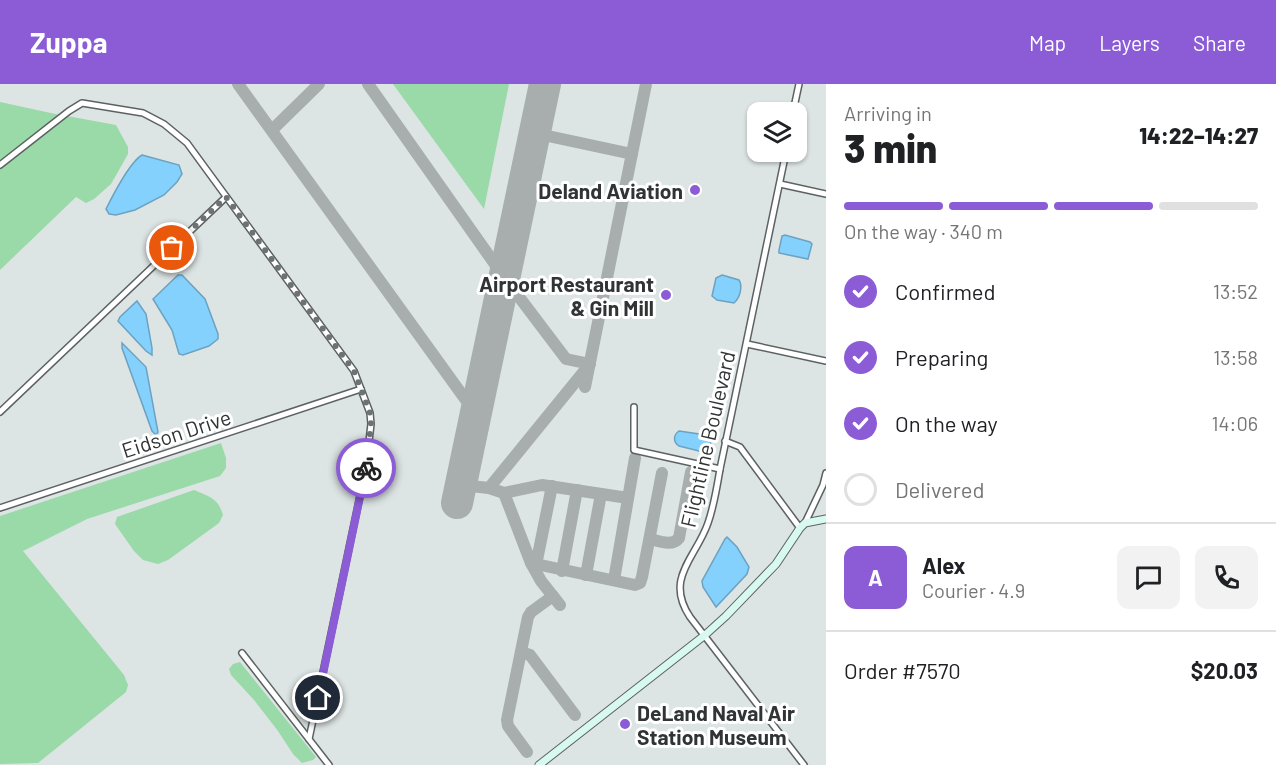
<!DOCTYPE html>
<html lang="en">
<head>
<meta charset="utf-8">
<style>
  body { margin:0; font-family:Barlow,sans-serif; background:#f2f2f2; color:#202124; height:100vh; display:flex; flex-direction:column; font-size:22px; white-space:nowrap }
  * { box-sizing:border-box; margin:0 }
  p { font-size:20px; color:#757577 }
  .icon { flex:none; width:33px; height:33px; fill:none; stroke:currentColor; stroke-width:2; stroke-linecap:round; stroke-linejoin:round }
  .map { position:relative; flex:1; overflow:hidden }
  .details { display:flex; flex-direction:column; background:#fff; width:450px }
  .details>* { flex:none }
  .tools { position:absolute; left:747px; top:18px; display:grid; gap:12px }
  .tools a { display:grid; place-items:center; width:60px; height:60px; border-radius:12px; background:#fff; box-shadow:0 2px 4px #0004; font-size:30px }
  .pin { position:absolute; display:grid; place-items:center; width:51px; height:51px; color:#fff; margin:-26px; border:3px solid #fff; border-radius:50%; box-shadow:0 2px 6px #0007 }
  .courier { position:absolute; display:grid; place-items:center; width:60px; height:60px; margin:-30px; border:4px solid #8b5cd6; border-radius:50%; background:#fff; color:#222; box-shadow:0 2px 8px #0007 }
  .headline em { font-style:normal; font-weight:800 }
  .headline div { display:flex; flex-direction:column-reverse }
  .headline { display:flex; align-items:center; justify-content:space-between; height:102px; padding:0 18px }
  h1 { font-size:39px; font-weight:800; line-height:45px }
  .bar { display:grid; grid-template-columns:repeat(4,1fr); gap:9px 6px; align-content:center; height:72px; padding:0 18px }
  .bar i { height:8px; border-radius:4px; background:#e0e0e0 }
  .bar .selected { background:#8b5cd6 }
  .bar p { grid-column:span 4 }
  .line { display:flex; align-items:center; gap:15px; padding:0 18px; border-top:2px solid #e0e0e0 }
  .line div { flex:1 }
  .round { display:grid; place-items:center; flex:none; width:63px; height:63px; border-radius:12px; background:#f2f2f2 }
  ol { padding:0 18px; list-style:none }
  li { display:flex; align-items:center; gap:18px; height:66px }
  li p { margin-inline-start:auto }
  li .icon { padding:6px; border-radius:50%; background:#8b5cd6; color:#fff; stroke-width:4 }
  li:last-child { color:#757577 }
  li i { width:33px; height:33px; border:3px solid #e0e0e0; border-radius:50% }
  header { display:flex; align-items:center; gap:36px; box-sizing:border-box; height:84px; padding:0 30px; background:#8b5cd6; color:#fff }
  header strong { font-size:28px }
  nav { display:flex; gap:33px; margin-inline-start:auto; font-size:21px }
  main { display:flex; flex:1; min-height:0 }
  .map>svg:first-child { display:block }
  .green { fill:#9ad9a8 }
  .water { fill:#85d1fd; stroke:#6ca2c1; stroke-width:1.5 }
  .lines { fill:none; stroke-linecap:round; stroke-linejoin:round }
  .taxiway { stroke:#a8aeae; stroke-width:12 }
  .runway { stroke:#a8aeae; stroke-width:32 }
  .street-casing { stroke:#5c6261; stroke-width:8 }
  .secondary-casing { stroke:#5c6261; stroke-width:9 }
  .street { stroke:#fff; stroke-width:5 }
  .secondary { stroke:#d8f9ef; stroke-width:7 }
  .done { stroke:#6d7272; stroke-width:6; stroke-dasharray:0 10.8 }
  .route { stroke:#8b5cd6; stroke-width:8 }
  .poi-dot { fill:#8b5cd6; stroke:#fff; stroke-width:2 }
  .labels { text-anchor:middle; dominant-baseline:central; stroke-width:6; stroke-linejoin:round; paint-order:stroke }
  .poi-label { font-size:21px; font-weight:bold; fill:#313434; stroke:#fff; text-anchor:end }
  .street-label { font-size:21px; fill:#313434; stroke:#fff }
</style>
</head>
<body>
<header>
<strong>Zuppa</strong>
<nav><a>Map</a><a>Layers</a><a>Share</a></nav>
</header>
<main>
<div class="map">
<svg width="826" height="681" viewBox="0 0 826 681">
  <rect width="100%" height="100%" fill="#dde4e4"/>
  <g class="green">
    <path d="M393,0H509L484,125Z"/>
    <path d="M0,18L60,31L0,78Z"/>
    <path d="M67,32L116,41L128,63V70L111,100L94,115L86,119L76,113L0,186V85Z"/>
    <path d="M221,359L226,374V384L220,392L87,435L23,467L124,591L128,601L126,608L38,679L0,680V432Z"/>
    <path d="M194,406C210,413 218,414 223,431L219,439L168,476L158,480L143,476L134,467L115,440L117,433Z"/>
    <path d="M240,578L316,673L313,676L302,679L293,670L278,647L254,616L231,591L229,585L233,580Z"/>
  </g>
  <g class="water">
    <path d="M142,71L179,81L182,90L177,98L164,111L135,126L116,131L109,130L106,125C113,111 130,78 142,71Z"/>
    <path d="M782,152L785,151L810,158L812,160L808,175L779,169V166Z"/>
    <path d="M178,191H182L205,215L218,250V255L209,262L183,271L179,270L172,246L153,215Z"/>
    <path d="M722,191L739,196C743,202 740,214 734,219L717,216L712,212L716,194Z"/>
    <path d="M137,217L146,230L152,264V271L146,267L118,237L120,233Z"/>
    <path d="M122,259L146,283L158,348L156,351L152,347L122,264Z"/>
    <path d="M679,347L706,351L710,356C712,362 709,365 703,368L679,362C673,358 673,351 679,347Z"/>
    <path d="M727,453L737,463L749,483L747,490L716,523L703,503L702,497L725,455Z"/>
  </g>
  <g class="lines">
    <g class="taxiway">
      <path d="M238,0L476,330"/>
      <path d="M368,0L504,193L566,275L590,280L489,404L461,401"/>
      <path d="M272,46L319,0"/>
      <path d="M534,49L632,70"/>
      <path d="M585,303L646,0"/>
      <path d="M489,404L504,409L531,479L541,497L560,521"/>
      <path d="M504,409L542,401L628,414"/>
      <path d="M650,455C659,457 672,463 679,454L691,388"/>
      <path d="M531,479L635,501L640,499L642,493L662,389"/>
      <path d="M536,481L552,402"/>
      <path d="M562,487L577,406"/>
      <path d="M586,491L601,410"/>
      <path d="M614,496L635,374"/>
      <path d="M521,568L530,571L575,631"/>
      <path d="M527,668L508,642L507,636L528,533L531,528L553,512"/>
    </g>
    <path class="runway" d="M457,419L545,0"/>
    <g class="street-casing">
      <g id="street">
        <path d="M793,28L799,0"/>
        <path d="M786,68L720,385C717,403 714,422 708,439C696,474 664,494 690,533L804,681"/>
        <path d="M0,81L69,27L82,19L143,29L164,40L187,59L354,287L370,329L371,340L366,383L309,655"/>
        <path d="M780,100L826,110"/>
        <path d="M747,260L826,277"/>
        <path d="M634,323V366L720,385"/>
        <path d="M0,328L226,113"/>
        <path d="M725,357L740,363L800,444"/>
        <path d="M0,424L361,305"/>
        <path d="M805,439L823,401L826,389"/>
        <path d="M242,569L329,681"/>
      </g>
    </g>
    <g class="secondary-casing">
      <path id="secondary" d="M539,681L705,551L726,532L776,480L800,444L805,439L826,435"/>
    </g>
    <use href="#street" class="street"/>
    <use href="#secondary" class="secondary"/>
  </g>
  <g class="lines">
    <path class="done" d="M172,164L226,113L354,287L370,329L371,340L366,384"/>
    <path class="route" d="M318,614L366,384"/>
  </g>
  <g class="poi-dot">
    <circle cx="695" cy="106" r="6"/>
    <circle cx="666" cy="211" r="6"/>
    <circle cx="625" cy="640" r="6"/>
  </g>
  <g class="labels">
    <g class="poi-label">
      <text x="683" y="106">Deland Aviation</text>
      <text x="654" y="199">Airport Restaurant<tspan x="654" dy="24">&amp; Gin Mill</tspan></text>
      <text x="637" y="628" text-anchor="start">DeLand Naval Air<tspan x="637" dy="24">Station Museum</tspan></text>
    </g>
    <g class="street-label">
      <text transform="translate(176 349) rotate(-18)">Eidson Drive</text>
      <text transform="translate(707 355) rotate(-77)">Flightline Boulevard</text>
    </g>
  </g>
</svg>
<div class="tools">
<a><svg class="icon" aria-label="layers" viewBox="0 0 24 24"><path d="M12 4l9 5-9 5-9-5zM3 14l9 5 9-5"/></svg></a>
</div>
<div class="pin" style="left:172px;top:164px;background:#ea580c"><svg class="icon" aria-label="bag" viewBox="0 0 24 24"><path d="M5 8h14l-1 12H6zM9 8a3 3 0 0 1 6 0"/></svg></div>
<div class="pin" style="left:318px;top:614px;background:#1f2937"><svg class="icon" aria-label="home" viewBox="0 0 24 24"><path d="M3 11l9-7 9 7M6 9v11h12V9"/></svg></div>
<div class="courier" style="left:366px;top:384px"><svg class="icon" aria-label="bike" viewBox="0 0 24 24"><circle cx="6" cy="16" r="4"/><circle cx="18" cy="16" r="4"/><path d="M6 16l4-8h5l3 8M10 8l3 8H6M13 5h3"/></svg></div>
</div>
<section class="details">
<div class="headline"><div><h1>3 min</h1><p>Arriving in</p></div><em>14:22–14:27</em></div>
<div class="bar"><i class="selected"></i><i class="selected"></i><i class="selected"></i><i></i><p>On the way · 340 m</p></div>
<ol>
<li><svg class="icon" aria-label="check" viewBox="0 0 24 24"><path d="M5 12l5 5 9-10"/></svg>Confirmed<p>13:52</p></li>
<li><svg class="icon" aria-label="check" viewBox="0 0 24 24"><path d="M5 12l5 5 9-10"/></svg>Preparing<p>13:58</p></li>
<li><svg class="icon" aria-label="check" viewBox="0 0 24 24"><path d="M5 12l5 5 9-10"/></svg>On the way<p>14:06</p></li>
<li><i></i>Delivered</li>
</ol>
<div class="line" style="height:108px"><b class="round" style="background:#8b5cd6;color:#fff">A</b><div><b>Alex</b><p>Courier · 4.9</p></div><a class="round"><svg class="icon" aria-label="chat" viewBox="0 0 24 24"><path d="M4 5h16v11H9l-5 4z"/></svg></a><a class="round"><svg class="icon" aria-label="phone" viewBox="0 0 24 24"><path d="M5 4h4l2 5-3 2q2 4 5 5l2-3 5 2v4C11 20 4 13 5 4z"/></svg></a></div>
<div class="line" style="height:78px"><div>Order #7570</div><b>$20.03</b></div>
</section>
</main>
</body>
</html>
